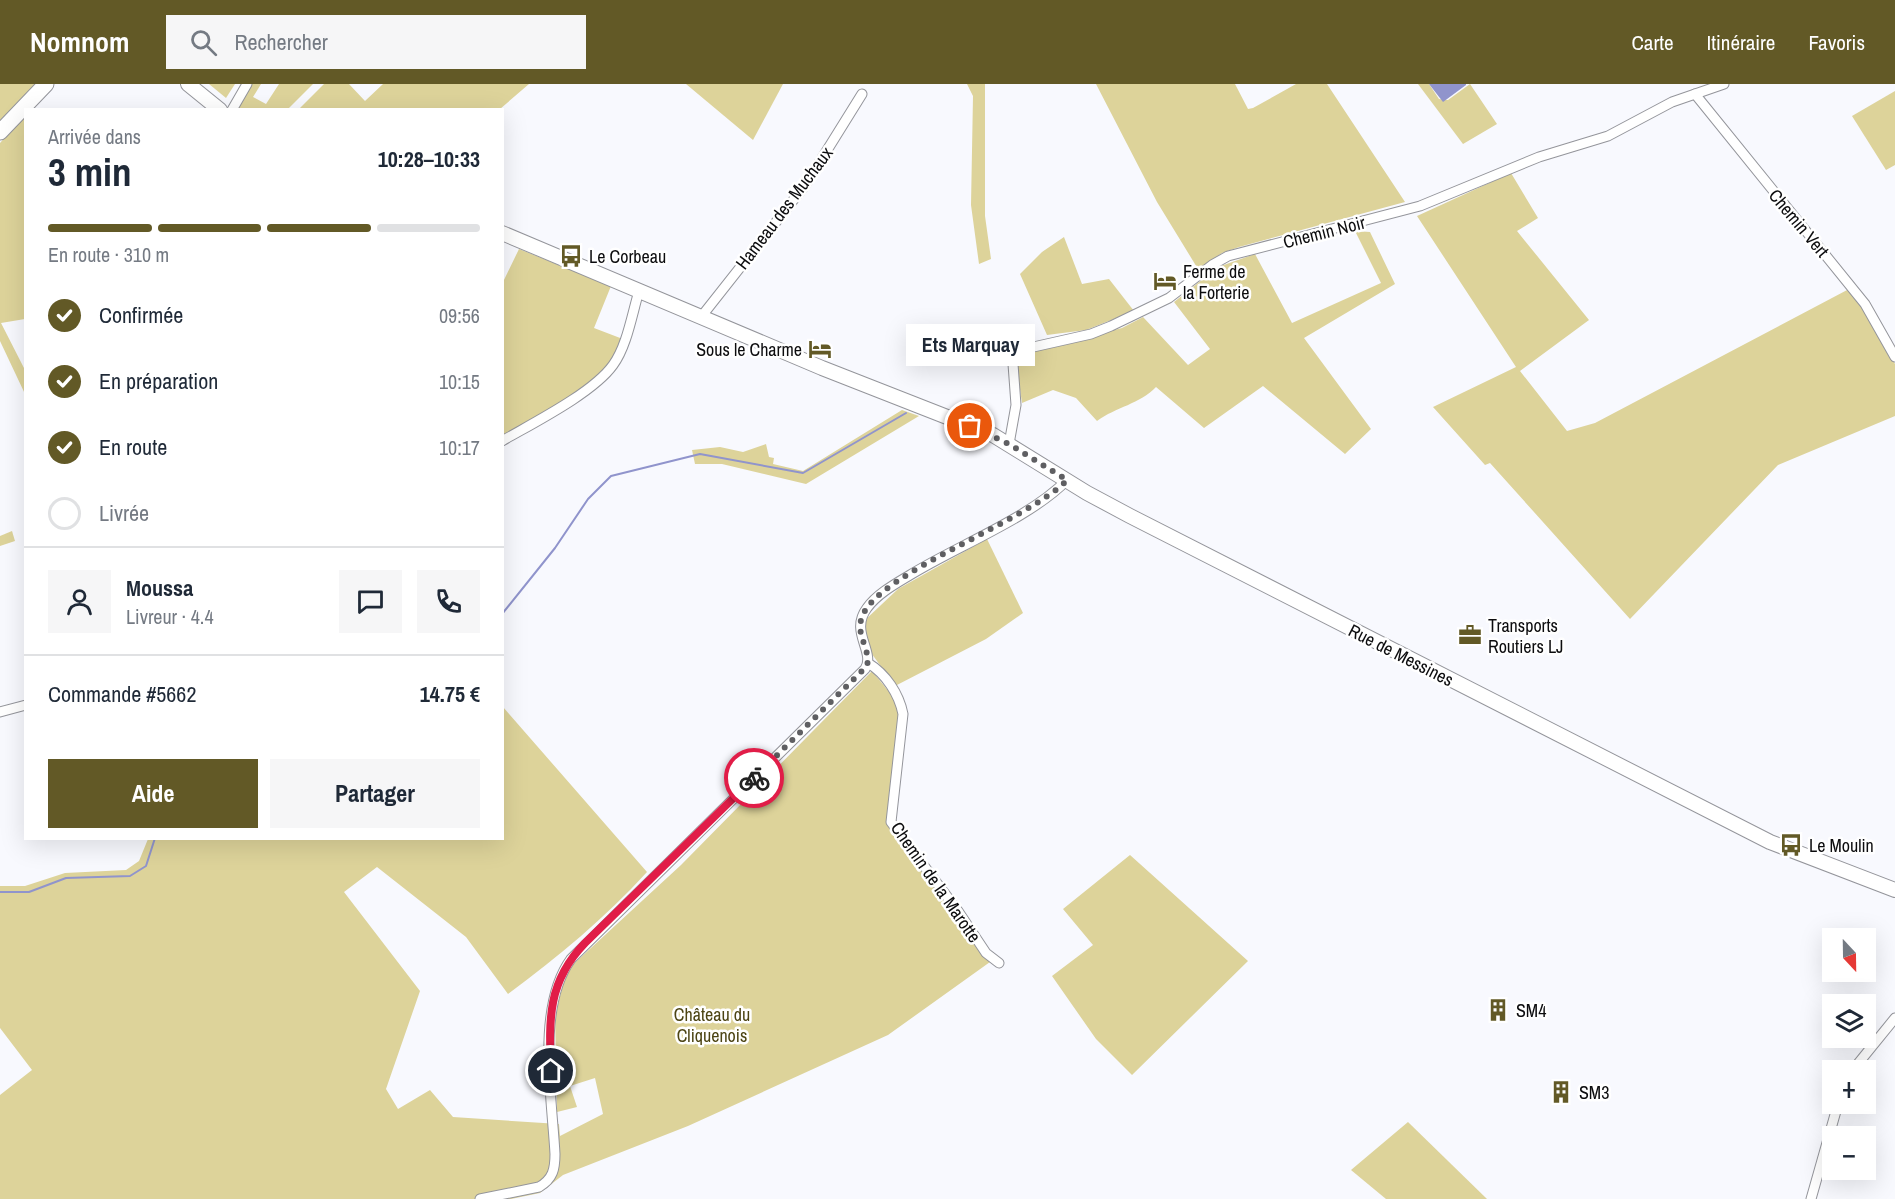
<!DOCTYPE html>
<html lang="fr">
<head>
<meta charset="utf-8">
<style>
  body { margin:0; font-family:"Archivo Narrow",sans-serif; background:#f6f6f7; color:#1f2937; height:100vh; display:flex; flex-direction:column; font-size:22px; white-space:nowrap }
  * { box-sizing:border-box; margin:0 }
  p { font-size:20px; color:#747a83 }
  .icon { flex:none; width:33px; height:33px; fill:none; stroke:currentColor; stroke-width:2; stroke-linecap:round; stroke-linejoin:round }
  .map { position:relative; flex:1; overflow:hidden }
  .details { position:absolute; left:24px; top:24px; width:480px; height:732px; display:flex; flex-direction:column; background:#fff; border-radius:0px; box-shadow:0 6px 24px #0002 }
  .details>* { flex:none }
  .needle { width:39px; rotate:158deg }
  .buttons { position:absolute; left:1822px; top:844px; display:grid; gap:12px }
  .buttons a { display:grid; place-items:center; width:54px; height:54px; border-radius:0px; background:#fff; box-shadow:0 6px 24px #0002; font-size:30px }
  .pin { position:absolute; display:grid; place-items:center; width:51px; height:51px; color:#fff; margin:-26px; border:3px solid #fff; border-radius:50%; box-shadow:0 2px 6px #0007 }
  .courier { position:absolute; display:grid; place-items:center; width:60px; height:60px; margin:-30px; border:4px solid #e11d48; border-radius:50%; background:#fff; color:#222; box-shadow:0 2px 8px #0007 }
  .bubble { position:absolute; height:42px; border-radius:0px; background:#fff; box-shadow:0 6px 24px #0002; font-size:20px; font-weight:700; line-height:42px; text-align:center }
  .summary em { font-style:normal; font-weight:700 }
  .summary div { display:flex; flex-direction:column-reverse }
  .summary { display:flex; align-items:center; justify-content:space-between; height:102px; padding:0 24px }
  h1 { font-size:39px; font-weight:700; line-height:45px }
  .bar { display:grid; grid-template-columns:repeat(4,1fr); gap:9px 6px; align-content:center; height:72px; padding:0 24px }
  .bar i { height:8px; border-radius:4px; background:#e0e1e3 }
  .bar .current { background:#625926 }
  .bar p { grid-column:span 4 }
  .line { display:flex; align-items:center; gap:15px; padding:0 24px; border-top:2px solid #e0e1e3 }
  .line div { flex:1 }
  .round { display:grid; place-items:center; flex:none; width:63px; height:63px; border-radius:0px; background:#f6f6f7 }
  ol { padding:0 24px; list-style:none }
  li { display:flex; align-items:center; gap:18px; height:66px }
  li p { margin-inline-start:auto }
  li .icon { padding:6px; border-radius:50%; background:#625926; color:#fff; stroke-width:4 }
  li:last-child { color:#747a83 }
  li i { width:33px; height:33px; border:3px solid #e0e1e3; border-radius:50% }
  .primary-button { display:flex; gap:12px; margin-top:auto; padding:12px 24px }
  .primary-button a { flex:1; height:69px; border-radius:0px; background:#625926; color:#fff; font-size:24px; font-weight:700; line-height:69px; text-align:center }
  .primary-button a+a { background:#f6f6f7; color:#1f2937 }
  header { display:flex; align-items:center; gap:36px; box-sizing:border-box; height:84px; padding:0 30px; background:#625926; color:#fff }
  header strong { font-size:28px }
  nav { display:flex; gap:33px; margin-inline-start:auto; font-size:21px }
  .search { width:420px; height:54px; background:#f6f6f7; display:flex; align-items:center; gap:15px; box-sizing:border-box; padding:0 21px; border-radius:0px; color:#747a83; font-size:22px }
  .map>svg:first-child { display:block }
  .green { fill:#ddd39a }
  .water { fill:#9094cc }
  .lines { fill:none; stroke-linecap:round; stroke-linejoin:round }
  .stream { stroke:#9094cc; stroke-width:2 }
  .minor-casing { stroke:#94959b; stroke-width:11 }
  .secondary-casing { stroke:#94959b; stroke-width:16 }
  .trunk-casing { stroke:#94959b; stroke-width:17 }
  .minor { stroke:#fff; stroke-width:9 }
  .secondary { stroke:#fff; stroke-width:14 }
  .trunk { stroke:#fff; stroke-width:15 }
  .done { stroke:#5f5f62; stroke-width:6; stroke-dasharray:0 10.8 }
  .route { stroke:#e11d48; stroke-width:8 }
  .labels { text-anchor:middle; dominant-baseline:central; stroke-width:5; stroke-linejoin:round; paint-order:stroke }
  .street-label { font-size:18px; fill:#0c0c0e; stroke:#fff }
  .poi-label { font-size:18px; fill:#0c0c0e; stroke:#fff; text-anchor:start }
  .park-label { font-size:18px; fill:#4c4413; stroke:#fff }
</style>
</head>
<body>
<header>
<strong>Nomnom</strong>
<div class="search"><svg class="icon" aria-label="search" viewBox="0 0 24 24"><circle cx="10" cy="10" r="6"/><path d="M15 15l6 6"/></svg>Rechercher</div>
<nav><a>Carte</a><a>Itinéraire</a><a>Favoris</a></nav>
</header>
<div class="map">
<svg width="1895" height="1115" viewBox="0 0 1895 1115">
  <rect width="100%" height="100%" fill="#f8f9fe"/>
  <g class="green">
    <path d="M0,0H38L0,41Z"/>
    <path d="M209,0H235L226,14Z"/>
    <path d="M250,0H261L253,13L266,20L279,0H313L288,25L236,26Z"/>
    <path d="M324,0H349L365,17L383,0H529L500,25H299Z"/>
    <path d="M686,0H783L753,56Z"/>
    <path d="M967,0H985V132L991,175L979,180L971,121L973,12Z"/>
    <path d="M1096,0H1235L1248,25L1253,24L1296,0H1327L1405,118L1239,163L1222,169L1198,185L1157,118Z"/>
    <path d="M1418,0H1429L1439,15L1448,16L1470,0L1497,40L1463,60Z"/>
    <path d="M1895,7V81L1886,86L1852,32Z"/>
    <path d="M25,31V235L1,239L25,286V310L0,257V59Z"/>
    <path d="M1511,89L1538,134L1517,147L1589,236L1520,287L1567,347L1595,339L1849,205L1870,234L1895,280V332L1778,381L1630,535L1490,379L1485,381L1433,323L1516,283L1417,132Z"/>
    <path d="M1355,147L1370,148L1395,200L1304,254L1371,345L1345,370L1263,302L1204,344L1156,303C1140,320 1116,323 1097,337L1076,314L1053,306L1022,319L1016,278L1022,270L1122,244L1143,233L1188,281L1210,265L1174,218L1218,183L1255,170L1292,239L1381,199Z"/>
    <path d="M1064,153L1082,200L1109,195L1134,227L1086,246L1047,251L1020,190L1042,168Z"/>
    <path d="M519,165L611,202L594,244L628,257L621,277L606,295L503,361V198Z"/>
    <path d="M902,326L919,332L806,400L722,380H695L692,366L720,363L743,368L766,360L769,373L774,374L773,380L803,387Z"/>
    <path d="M12,447L15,457L0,462V452Z"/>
    <path d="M987,455L1023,529L986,555L895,602L869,566L864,537L898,505Z"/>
    <path d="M872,587L895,615L901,636L887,736L891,747L990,878L888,951L688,1042L563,1091L540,1109L511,1115H0V1011L32,986L0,944V802H25L65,789L126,786L139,777L148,755L502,754L503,623L647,788C605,834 558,873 508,910L466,853L377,783L344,808L420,907L386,1005L398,1025L430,1006L453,1033L559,1040L560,1052L603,1030L595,994L570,1002L577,1023L557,1028L555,931L567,886L681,781Z"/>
    <path d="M1130,771L1248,877L1132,991L1096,955L1052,892L1093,861L1063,825Z"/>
    <path d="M1408,1038L1487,1115H1386L1351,1086Z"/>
  </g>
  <path class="water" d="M1429,0H1466V1L1443,18Z"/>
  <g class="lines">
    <g class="stream">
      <path d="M502,530L555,464L588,415L611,392L700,370L803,389L906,329"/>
      <path d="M0,808H29L66,794L130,792L146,782L155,754"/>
    </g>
    <g class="minor-casing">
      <g id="minor">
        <path d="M1695,10L1865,220L1895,273"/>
        <path d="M232,26L247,0"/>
        <path d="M701,233L806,100L862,10"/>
        <path d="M502,357C533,339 593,309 613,281C627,262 632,230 639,207"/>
        <path d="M1009,360L1016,321L1013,280L1020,266L1091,250L1111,242L1169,214L1212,181L1228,172L1420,122L1539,73L1608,52L1672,18L1724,0"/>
        <path d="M868,579C886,590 899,610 903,630L891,738L958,827L986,869L999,879"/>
        <path d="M0,628L26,621"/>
        <path d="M1852,987L1895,934"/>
        <path d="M480,1115L539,1103C553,1095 555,1085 555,1070C552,1013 536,923 571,875L865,585C876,568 849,548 867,524C877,510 895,500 910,491C957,462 1030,434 1067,396"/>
        <path d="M1811,1115L1838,1020"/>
      </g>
    </g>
    <g class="secondary-casing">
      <g id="secondary">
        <path d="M188,0L220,26"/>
        <path d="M502,149L822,284L993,351L1087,409L1130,432L1770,758L1895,806"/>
      </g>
    </g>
    <g class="trunk-casing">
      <path id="trunk" d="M0,48L46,0"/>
    </g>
    <use href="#minor" class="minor"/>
    <use href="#secondary" class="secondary"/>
    <use href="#trunk" class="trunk"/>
  </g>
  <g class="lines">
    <path class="done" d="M754,694L867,582C871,565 855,551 862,533C877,489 1027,438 1067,396L1009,360L970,342"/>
    <path class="route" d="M551,987C549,936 547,898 585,859L754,694"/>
  </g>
  <defs>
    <g id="bus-bare" transform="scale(1.8)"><path d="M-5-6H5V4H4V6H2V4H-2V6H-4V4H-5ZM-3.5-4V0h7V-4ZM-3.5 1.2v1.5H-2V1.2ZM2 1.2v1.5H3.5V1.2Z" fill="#625926" stroke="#fff" stroke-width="2.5" paint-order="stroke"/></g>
    <g id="hotel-bare" transform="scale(1.8)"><path d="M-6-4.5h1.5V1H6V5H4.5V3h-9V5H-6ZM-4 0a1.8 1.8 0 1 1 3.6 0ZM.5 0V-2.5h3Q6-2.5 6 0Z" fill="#625926" stroke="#fff" stroke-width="2.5" paint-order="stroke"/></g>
    <g id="office-bare" transform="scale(1.8)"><path d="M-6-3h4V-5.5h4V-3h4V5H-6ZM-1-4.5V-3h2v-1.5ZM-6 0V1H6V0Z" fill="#625926" stroke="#fff" stroke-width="2.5" paint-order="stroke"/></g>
    <g id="building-bare" transform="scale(1.8)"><path d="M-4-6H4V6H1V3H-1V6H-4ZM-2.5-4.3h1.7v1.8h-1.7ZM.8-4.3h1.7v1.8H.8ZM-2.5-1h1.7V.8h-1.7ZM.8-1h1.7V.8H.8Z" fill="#625926" stroke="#fff" stroke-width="2.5" paint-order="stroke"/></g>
  </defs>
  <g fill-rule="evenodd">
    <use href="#bus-bare" x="571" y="172"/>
    <use href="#hotel-bare" x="1165" y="197"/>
    <use href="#hotel-bare" x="820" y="265"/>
    <use href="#office-bare" x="1470" y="551"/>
    <use href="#bus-bare" x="1791" y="761"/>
    <use href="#building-bare" x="1498" y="926"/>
    <use href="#building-bare" x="1561" y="1008"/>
  </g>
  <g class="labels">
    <g class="street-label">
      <text transform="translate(784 124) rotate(-53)">Hameau des Muchaux</text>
      <text transform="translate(1799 139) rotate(50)">Chemin Vert</text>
      <text transform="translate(1324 148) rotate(-14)">Chemin Noir</text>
      <text transform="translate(1401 571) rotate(27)">Rue de Messines</text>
      <text transform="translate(936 798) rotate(55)">Chemin de la Marotte</text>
    </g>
    <g class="poi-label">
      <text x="589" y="172">Le Corbeau</text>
      <text x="1183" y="187">Ferme de<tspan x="1183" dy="21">la Forterie</tspan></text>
      <text x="802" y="265" text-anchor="end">Sous le Charme</text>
      <text x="1488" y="541">Transports<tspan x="1488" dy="21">Routiers LJ</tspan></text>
      <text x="1809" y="761">Le Moulin</text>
      <text x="1516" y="926">SM4</text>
      <text x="1579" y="1008">SM3</text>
    </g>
    <g class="park-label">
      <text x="712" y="930">Château du<tspan x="712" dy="21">Cliquenois</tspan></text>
    </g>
  </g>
</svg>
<div class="buttons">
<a><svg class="needle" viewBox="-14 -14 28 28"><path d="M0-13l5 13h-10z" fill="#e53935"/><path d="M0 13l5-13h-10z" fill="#747a83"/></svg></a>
<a><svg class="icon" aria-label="layers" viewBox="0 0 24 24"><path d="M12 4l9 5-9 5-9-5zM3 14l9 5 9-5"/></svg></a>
<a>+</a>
<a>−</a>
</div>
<div class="pin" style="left:970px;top:342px;background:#ea580c"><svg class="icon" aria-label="bag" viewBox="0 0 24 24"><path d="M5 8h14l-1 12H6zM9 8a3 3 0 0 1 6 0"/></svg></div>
<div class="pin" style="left:551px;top:987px;background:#1f2937"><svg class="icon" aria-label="home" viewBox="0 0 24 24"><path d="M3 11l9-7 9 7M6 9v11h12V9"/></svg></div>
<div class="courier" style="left:754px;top:694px"><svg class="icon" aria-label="bike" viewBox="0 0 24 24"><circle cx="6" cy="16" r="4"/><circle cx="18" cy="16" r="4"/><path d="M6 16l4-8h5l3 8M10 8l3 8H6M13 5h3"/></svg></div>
<div class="bubble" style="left:906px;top:240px;width:129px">Ets Marquay</div>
<section class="details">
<div class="summary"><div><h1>3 min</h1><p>Arrivée dans</p></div><em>10:28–10:33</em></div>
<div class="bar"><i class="current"></i><i class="current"></i><i class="current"></i><i></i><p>En route · 310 m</p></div>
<ol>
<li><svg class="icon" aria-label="check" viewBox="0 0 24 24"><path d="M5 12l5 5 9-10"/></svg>Confirmée<p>09:56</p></li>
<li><svg class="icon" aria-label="check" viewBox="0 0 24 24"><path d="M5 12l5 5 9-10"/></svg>En préparation<p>10:15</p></li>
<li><svg class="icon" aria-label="check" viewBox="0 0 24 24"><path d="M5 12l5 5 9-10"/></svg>En route<p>10:17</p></li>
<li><i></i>Livrée</li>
</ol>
<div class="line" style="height:108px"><a class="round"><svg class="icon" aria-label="person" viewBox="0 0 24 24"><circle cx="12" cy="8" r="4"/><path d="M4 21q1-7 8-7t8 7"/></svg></a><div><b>Moussa</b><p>Livreur · 4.4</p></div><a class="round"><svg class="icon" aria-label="chat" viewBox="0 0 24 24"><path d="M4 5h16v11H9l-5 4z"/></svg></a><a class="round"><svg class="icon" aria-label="phone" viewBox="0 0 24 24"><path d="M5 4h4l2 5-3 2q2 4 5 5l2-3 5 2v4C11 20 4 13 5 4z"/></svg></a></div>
<div class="line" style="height:78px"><div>Commande #5662</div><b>14.75 €</b></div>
<div class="primary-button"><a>Aide</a><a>Partager</a></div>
</section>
</div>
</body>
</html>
